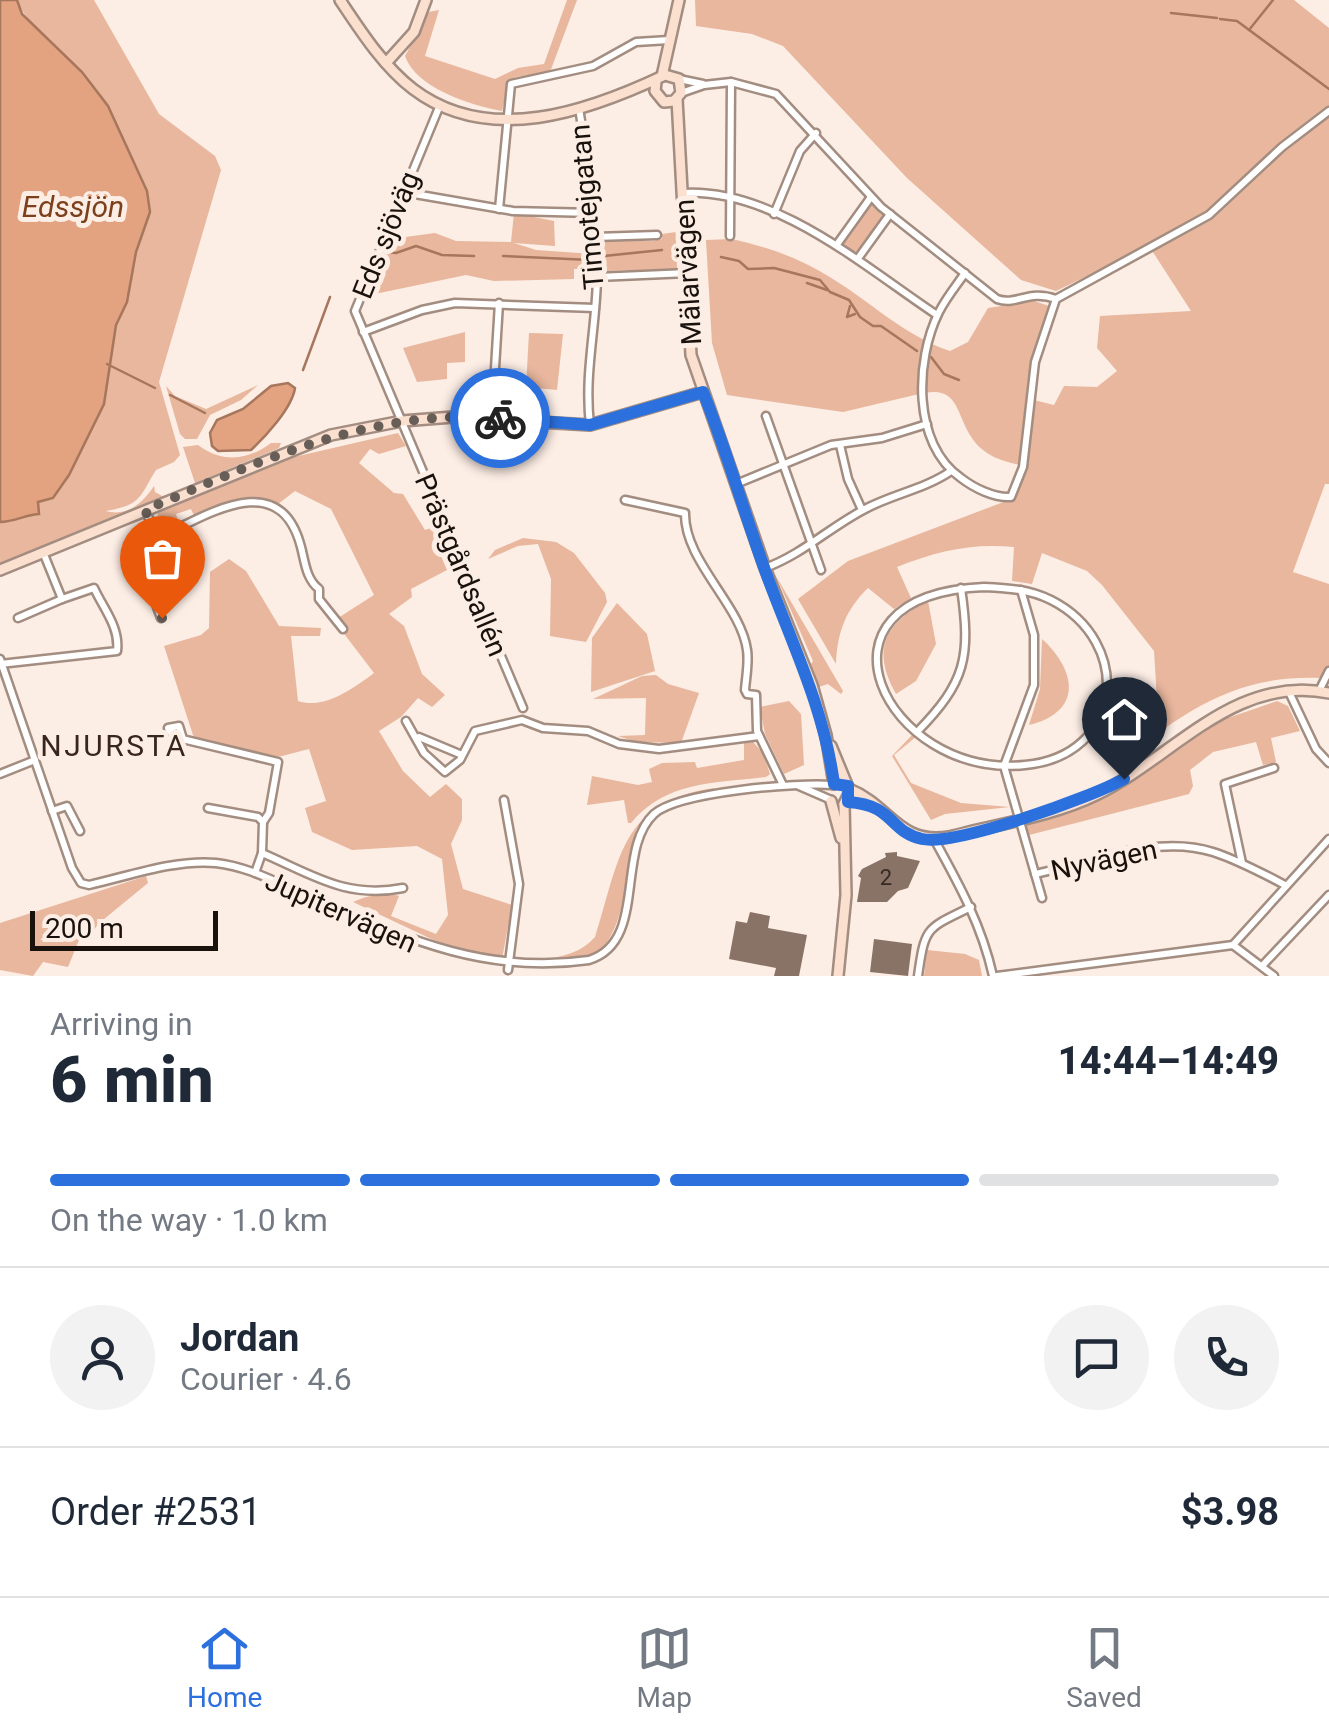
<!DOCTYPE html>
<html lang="en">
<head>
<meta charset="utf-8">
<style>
  body { margin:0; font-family:Roboto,sans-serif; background:#f2f2f3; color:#1f2937; height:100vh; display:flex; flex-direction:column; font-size:38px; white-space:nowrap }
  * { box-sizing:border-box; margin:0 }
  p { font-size:32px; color:#747a83 }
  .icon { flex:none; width:55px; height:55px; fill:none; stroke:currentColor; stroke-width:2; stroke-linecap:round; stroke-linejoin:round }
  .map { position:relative; height:976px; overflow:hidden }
  .panel { display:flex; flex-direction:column; background:#fff; flex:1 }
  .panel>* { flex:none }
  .scale { position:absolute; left:30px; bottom:25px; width:188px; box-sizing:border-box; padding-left:10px; border:5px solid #19110c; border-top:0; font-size:28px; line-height:35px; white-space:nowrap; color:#19110c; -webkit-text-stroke:8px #fcede5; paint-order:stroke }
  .pin { position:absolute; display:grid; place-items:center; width:85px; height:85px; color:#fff; margin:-102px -42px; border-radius:50% 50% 50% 0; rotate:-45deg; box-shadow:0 0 10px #0007 }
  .pin .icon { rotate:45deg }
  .courier { position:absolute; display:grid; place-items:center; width:100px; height:100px; margin:-50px; border:8px solid #2b70dd; border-radius:50%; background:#fff; color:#222; box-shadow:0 2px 12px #0007 }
  .summary em { font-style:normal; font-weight:800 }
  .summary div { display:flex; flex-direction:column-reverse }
  .summary { display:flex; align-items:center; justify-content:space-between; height:170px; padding:0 50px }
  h1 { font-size:65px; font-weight:800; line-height:75px }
  .bar { display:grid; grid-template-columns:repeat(4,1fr); gap:15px 10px; align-content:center; height:120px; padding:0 50px }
  .bar i { height:12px; border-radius:8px; background:#e0e1e3 }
  .bar .current { background:#2b70dd }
  .bar p { grid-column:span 4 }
  .line { display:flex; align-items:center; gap:25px; padding:0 50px; border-top:2px solid #e0e1e3 }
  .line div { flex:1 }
  .round { display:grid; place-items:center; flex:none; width:105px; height:105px; border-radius:52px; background:#f2f2f3 }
  .tabs { display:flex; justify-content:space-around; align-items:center; height:140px; border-top:2px solid #e0e1e3; background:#fff; font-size:28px; color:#747a83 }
  .tabs a { display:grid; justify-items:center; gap:5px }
  .tabs .current { color:#2b70dd }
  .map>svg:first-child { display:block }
  .green { fill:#e8b79d }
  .water { fill:#e3a280; stroke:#a6765d; stroke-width:2.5 }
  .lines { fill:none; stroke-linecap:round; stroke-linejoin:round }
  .stream { stroke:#a6765d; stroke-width:2.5 }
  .building { fill:#897367 }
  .street-casing { stroke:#a38d81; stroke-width:11 }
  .secondary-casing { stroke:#a38d81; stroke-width:14 }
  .street { stroke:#fff; stroke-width:6 }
  .secondary { stroke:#fbdfcf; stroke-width:9 }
  .done { stroke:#685e58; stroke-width:10; stroke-dasharray:0 18 }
  .route { stroke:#2b70dd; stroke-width:12 }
  .labels { text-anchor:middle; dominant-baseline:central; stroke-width:10; stroke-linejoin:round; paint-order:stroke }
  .number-label { font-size:22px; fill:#352a23 }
  .street-label { font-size:28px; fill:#19110c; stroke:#fcede5 }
  .water-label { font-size:30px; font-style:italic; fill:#7c411c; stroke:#fcede5 }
  .neighbourhood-label { font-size:30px; letter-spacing:2.5px; fill:#38261c; stroke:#fcede5 }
</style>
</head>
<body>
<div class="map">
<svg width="1329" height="976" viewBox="0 0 1329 976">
  <rect width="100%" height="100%" fill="#fcede5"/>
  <g class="green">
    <path d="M17,0H94L159,114L215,156L221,170L159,382L180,455L174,462L156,470C139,497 142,505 106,511C127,517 143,503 154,486L155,492L164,497L0,564V522C16,522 30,516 38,502L53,497L69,475L104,404L116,325L127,302L136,252L150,212C138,180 125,132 106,105C85,73 28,31 17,0Z"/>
    <path d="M567,0H577L550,72L516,77L509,82L502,111C470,105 416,88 405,56L429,12L439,10L425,56L495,79L518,68L544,64Z"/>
    <path d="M695,0H1294L1329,28V484H1325L1293,572L1329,584V669L1319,678C1232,675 1181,714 1117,765L1143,723L1114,706V697L1157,699L1154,651L1102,585L1087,571L1042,553L1032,584L1012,581L1014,547C971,543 937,551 897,567L911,598L894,609L868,588C846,609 837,633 836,664L798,599L848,561L1014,498L1024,474L1034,400L1054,405L1064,386L1097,387L1117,371L1097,348L1100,316L1191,311L1149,246L1056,291L1021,280L907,178L783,46L752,34L696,26Z"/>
    <path d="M872,202L885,214L858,251L853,252L841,242Z"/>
    <path d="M514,213L554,221L555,246L514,243L536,250L593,254V269H574V279L494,281L466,275L365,296L383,240L435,233L456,241L511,242Z"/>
    <path d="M676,232L677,269L603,271L602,240L653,241L662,239V234Z"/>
    <path d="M732,239C767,247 797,257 828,276C869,300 904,336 950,351L968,342L988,308L1034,301L1049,306L1032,365L1020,465C1001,461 983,455 972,438C957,417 959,386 925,393L922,375L919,394L843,412L727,395L712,343L706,240Z"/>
    <path d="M465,332V362L447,363V379L417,382L403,348Z"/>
    <path d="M529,333L563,334L557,390L526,387Z"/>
    <path d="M258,385L241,400L210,415L197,439H185L180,434L166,386L175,396L206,409Z"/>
    <path d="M398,433L406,446L379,454L370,449L359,463L394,493L403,494L425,530L440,525L448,544L438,548L447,570L411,589L412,597L389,614L404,626L422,674L445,695L432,707L418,698L401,717L379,731L403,771L430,797L446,784L462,799V820L451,844L463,889L512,905L502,959L461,953L353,902C366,896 385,891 399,896L391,916L436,934L448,915L442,859L417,846L352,850L312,832L305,808L326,801L309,749L278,757L194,738L164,646L201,635L209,628L210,572L229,559L246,571L279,626L321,628L320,636H291L298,701C324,710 354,688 374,673L342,631L338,618L374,595L331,509L295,491L278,504L256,497L195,518L191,509L176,514L179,524L162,531L157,523L158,513L281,460Z"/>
    <path d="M271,443H281L279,448L195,483L183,447L198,445C222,463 247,461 271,443Z"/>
    <path d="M523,538L556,542L574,553L605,593L607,602L586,642L550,636L551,579L538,544L518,546L488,559L495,550Z"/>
    <path d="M776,576L843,691L841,694L828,684L819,687L811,664L813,661Z"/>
    <path d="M928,601L936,644L916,681L896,694C871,650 884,623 928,601Z"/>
    <path d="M617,603L647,634L655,671L591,692L592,638Z"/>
    <path d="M1042,639C1077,671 1083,712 1029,725L1040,689Z"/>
    <path d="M656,675L668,684L699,693L681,743L636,742L618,736L645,735L646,698L593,699L642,676Z"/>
    <path d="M789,701L801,714L804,765L784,774L765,734L760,707Z"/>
    <path d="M1277,701L1288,706L1300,731L1271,738L1276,762L1263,765L1256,742L1213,752L1190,770L1193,786L1189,794L1029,835L1025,824L1078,808L1122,787L1190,737L1225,719Z"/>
    <path d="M914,733L917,736L894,755L911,783L961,803L1010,807L945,814L931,820L892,756Z"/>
    <path d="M753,742L763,753L770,774L766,777C716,783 665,781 631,823H628L624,800L587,805L592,776L638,785L652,782L649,769L662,763L695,762L697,768L744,760V743Z"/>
    <path d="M714,788L716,791C684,797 656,801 636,830C630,859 624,935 598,951C578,964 543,963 520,966C544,955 573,962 595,937C620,859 620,802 714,788Z"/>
    <path d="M146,876L148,883L98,924L89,938L81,935L68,967L43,962L33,976L0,970V923Z"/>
    <path d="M927,950L965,954L979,960L982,976H924Z"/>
  </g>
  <g class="water">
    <path d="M0,0H17L22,14L82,72L108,106L147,191L150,212L136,252L127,302L116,325L104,404L69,475L53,498L38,502L39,514C28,514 14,522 0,522Z"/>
    <path d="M288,383L295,388C292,408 266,436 251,450L218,451L212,446L210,433L217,420L243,409L271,386Z"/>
  </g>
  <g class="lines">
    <g class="stream">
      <path d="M1171,13L1217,18"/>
      <path d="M1220,19L1237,21L1329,89"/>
      <path d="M1249,30L1273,0"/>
      <path d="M386,252L396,253L416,246L442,255L474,256"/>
      <path d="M503,256L591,260"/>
      <path d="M604,256L662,250"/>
      <path d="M721,257L739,261L748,269L774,268L820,280L830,292L849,300L860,317L873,326H881L917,351"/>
      <path d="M807,283L827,290"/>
      <path d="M850,306L847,317L855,314"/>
      <path d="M931,357L944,374L959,380"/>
      <path d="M107,364L155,388"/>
      <path d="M303,370L330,297"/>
      <path d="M170,395L205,413"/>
    </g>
  </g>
  <g class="building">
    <path d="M897,852V856L920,861L908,888L898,891L887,902H857L861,878L858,876L862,869L886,857L885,853Z"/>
    <path d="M750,912L770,916L768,928L807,935L799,976H774L776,968L729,959L736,921L747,923Z"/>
    <path d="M874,939L912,944L908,976L870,972Z"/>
  </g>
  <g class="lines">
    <g class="street-casing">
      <g id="street">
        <path d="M679,79L703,84"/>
        <path d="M681,93L704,85L731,82L776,94L881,207L997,299C1017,306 1028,289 1056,299"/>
        <path d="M440,105L355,311L523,708"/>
        <path d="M579,108C588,164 597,221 597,278C596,328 584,375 590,425"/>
        <path d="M403,192L513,211L593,213"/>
        <path d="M684,193C775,188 866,268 937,315"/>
        <path d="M499,209L511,84L593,66L636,42L669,40"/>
        <path d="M774,214L800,151L816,133"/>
        <path d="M730,236L731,82"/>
        <path d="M595,237L657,235"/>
        <path d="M838,243L871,197"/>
        <path d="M859,257L890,214"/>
        <path d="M965,273C956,286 946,298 939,312C915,360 912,444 961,478C974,488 994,498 1011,497L1023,467L1035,362L1056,299L1209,215L1282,147L1329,111"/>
        <path d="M597,277L688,273"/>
        <path d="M363,332L422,310L455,303L595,308"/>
        <path d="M766,416L821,570"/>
        <path d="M492,417L499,303"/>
        <path d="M840,445L848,479L862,510"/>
        <path d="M736,484L831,445L882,438L927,424"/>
        <path d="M625,500L685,513C684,561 741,605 747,650C749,662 746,677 745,690L747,694L756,695L757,731L783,785"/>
        <path d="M145,510L158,538L157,607L161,618"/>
        <path d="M158,538C207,515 280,466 301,547C305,562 306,579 319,589V599L343,629"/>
        <path d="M765,568C803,554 830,527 865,509C893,494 925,489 951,471"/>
        <path d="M984,587C1007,588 1029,589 1051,600C1134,642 1124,756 1025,765C885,779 796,595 984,587Z"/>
        <path d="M1021,590L1034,635V685L1004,766L1042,898"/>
        <path d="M18,618L62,599L43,552"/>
        <path d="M0,659L72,868L81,883L89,885C129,876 176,859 216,863C244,866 270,879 295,890C393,932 477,976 589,960C648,942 615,850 654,814C678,792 798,782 832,785"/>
        <path d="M0,664L117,651C120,627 103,608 94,588L62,599"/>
        <path d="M1319,691L1329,671"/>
        <path d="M1289,692L1316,749L1329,763"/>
        <path d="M406,721L424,753L445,772L460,760L475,731L522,720L543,728L588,731L619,744L659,749L759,736"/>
        <path d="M917,732C966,682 971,657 961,588"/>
        <path d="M419,737L462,755"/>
        <path d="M183,739L179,726L168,728L174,737L278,762L269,813L263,822"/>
        <path d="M0,774L35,760"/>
        <path d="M799,786L829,799"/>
        <path d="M504,800L519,884L508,970"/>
        <path d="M208,808L258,817L263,822L262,853L255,873"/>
        <path d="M52,811L67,806L80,831"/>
        <path d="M934,839C959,884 982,926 993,976"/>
        <path d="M262,853C313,875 346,899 403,888"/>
        <path d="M1242,863L1225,784L1274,768"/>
        <path d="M1035,874C1090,862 1158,834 1213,852C1238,860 1262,873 1285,885"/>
        <path d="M1233,945L1329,839"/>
        <path d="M1262,966L1329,895"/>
        <path d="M918,976C925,926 926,929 971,907"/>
        <path d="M997,976L1233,945L1274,976"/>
      </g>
    </g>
    <g class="secondary-casing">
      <g id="secondary">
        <path d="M340,0C360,30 383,66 413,89C489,147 589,111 665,75L679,79L681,93L674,101L664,102L655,91L656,82"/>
        <path d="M386,63L414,32L426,0"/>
        <path d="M662,76L679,0"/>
        <path d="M677,99L691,355L765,568L812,685L826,735L834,784"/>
        <path d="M0,570L331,435L402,421L453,417L590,425L703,392"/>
        <path d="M831,746L850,792L844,804"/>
        <path d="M849,789C891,806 898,845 949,837C996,824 1051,817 1096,795C1173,758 1234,674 1329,693"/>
        <path d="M831,801L841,838"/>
        <path d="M838,976L846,895L844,804"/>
      </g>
    </g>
    <use href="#street" class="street"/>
    <use href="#secondary" class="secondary"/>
  </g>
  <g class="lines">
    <path class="done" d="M162,618L157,596L158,538L145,510C260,461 372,408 500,418"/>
    <path class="route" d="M500,418L590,425L703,392C727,451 744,513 766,573C792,644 824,708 834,784L848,786V802C895,805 889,832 922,839C956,846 1092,797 1124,779"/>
  </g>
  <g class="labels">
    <g class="number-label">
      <text x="886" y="877">2</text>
    </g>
    <g class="street-label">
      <text transform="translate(587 207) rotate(-95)">Timotejgatan</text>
      <text transform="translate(386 235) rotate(-68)">Eds sjöväg</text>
      <text transform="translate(688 272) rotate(-93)">Mälarvägen</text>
      <text transform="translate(461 565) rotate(67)">Prästgårdsallén</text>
      <text transform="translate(1104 860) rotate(-12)">Nyvägen</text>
      <text transform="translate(341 912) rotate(24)">Jupitervägen</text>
    </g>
    <g class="water-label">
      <text x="73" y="206">Edssjön</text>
    </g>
    <g class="neighbourhood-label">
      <text x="114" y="745">NJURSTA</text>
    </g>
  </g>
</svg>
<div class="scale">200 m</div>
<div class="pin" style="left:162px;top:618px;background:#ea580c"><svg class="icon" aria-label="bag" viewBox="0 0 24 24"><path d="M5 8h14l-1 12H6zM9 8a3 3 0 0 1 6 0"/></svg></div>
<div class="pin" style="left:1124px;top:779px;background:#1f2937"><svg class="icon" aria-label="home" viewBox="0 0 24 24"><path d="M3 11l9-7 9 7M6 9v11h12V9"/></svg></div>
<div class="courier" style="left:500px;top:418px"><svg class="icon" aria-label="bike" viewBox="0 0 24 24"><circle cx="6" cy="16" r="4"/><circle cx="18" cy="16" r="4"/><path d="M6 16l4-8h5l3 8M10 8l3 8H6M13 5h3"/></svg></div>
</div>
<section class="panel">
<div class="summary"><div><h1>6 min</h1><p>Arriving in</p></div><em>14:44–14:49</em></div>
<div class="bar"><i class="current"></i><i class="current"></i><i class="current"></i><i></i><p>On the way · 1.0 km</p></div>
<div class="line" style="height:180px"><a class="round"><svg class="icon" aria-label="person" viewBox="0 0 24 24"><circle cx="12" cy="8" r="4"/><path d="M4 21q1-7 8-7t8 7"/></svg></a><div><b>Jordan</b><p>Courier · 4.6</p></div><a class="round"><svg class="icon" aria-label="chat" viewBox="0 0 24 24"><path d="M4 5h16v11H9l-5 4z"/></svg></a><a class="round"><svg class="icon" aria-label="phone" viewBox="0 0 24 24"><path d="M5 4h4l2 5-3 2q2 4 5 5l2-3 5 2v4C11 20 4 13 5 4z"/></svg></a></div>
<div class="line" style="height:130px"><div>Order #2531</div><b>$3.98</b></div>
</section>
<nav class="tabs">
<a class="current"><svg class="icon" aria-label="home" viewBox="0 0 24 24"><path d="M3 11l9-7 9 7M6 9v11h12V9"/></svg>Home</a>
<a><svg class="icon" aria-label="map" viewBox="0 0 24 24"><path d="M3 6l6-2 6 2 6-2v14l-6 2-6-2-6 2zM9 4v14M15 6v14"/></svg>Map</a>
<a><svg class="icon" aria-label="saved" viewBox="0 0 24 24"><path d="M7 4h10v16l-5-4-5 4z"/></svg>Saved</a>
</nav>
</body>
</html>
